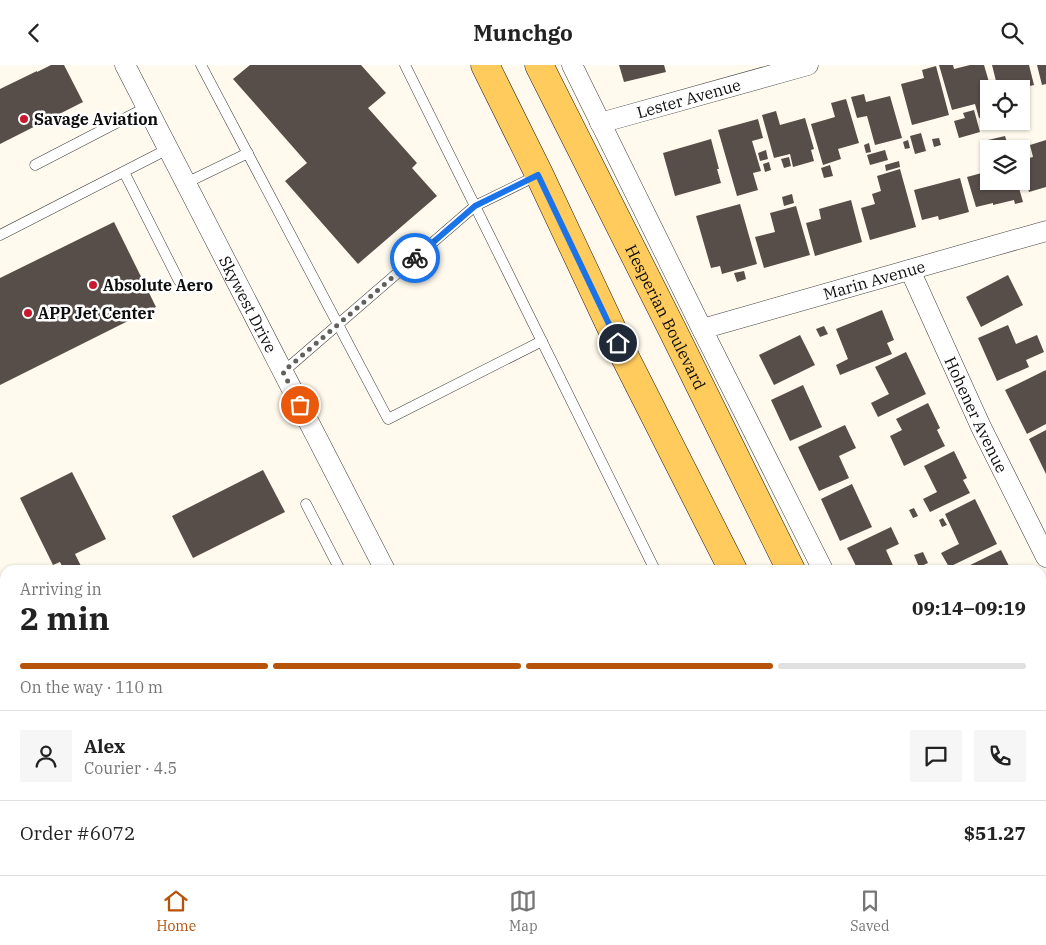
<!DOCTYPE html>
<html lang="en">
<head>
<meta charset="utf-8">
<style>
  body { margin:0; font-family:"IBM Plex Serif",serif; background:#f6f6f6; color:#222; height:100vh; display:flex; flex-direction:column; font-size:19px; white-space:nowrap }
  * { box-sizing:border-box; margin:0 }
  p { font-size:16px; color:#767676 }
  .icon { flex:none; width:28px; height:28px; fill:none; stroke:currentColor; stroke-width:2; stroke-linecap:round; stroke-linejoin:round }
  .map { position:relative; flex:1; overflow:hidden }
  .sheet { position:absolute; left:0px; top:500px; width:1046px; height:310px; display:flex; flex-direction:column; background:#fff; border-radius:15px 15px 0 0; box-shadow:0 1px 4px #0004 }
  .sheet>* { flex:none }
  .buttons { position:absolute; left:980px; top:15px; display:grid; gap:10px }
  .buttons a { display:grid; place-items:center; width:50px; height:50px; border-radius:0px; background:#fff; box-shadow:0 1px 4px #0004; font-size:25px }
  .pin { position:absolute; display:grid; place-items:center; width:42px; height:42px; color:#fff; margin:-21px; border:2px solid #fff; border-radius:50%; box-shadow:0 1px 5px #0007 }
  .courier { position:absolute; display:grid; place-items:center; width:50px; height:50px; margin:-25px; border:4px solid #1a73e8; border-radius:50%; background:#fff; color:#222; box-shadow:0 1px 6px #0007 }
  .summary em { font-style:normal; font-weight:800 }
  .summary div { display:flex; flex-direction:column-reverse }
  .summary { display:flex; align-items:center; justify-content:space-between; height:85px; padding:0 20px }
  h1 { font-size:32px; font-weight:800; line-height:38px }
  .bar { display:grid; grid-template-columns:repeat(4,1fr); gap:8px 5px; align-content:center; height:60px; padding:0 20px }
  .bar i { height:6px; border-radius:4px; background:#e0e0e0 }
  .bar .selected { background:#b45309 }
  .bar p { grid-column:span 4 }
  .line { display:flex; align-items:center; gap:12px; padding:0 20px; border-top:1px solid #e0e0e0 }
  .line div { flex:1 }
  .round { display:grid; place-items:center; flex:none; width:52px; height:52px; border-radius:0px; background:#f6f6f6 }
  header { display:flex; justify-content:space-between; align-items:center; height:65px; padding:0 20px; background:#fff; font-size:22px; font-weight:800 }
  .tabs { display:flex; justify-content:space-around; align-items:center; height:70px; border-top:1px solid #e0e0e0; background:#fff; font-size:14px; color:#767676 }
  .tabs a { display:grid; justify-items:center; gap:2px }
  .tabs .selected { color:#b45309 }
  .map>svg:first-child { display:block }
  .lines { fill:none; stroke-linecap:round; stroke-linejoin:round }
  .taxiway { stroke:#e48a8e; stroke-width:55 }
  .building { fill:#574d49 }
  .lane-casing { stroke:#404040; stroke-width:11 }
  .street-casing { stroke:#404040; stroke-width:21 }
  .primary-casing { stroke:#1e1e1e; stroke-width:29 }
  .lane { stroke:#fff; stroke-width:10 }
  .street { stroke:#fff; stroke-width:20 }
  .primary { stroke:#ffcb5d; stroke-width:28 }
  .done { stroke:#62605b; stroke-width:5; stroke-dasharray:0 9 }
  .route { stroke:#1a73e8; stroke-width:6 }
  .poi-dot { fill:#c9192f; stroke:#fff; stroke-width:2 }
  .labels { text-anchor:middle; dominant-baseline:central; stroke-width:5; stroke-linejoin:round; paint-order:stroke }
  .street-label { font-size:16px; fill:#0d0d0d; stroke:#fff }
  .poi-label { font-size:16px; font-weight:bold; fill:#0d0d0d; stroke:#fff; text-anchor:start }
</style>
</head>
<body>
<header><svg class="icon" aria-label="back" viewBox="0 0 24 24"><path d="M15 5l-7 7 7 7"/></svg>Munchgo<svg class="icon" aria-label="search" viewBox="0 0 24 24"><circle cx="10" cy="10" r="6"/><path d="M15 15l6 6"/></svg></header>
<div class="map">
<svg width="1046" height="810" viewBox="0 0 1046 810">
  <rect width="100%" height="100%" fill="#fffaed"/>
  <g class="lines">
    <g class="taxiway">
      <path d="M0,718L5,723"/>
      <path d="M81,805L85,810"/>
    </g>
  </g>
  <g class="building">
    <path d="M51,0H64L83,37L0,79V24L37,6V7Z"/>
    <path d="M250,0H361L386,28L368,43L417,98L412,103L437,131L358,199L285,116L307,98L233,14Z"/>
    <path d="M619,0H664L666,7L624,17Z"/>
    <path d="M939,0H953L954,4L970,0H984L991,24H989V51L979,53L975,39L952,45Z"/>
    <path d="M992,0H1029L1034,20L1026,22L1029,35L1021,37V24H998Z"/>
    <path d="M1037,0H1046V19L1042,20Z"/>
    <path d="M936,1L949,50L912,60L901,19L924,13L922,5Z"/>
    <path d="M864,29L866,37L890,31L902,73L875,80L867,51L857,53L851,32Z"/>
    <path d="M846,34L859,78L838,84L841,94L823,100L811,59L835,52L831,38Z"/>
    <path d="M974,45L980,67L959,73L954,56L965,53L963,48Z"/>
    <path d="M776,46L780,60L805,53L814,84L811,85L814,96L793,102L790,89L774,93L762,50Z"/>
    <path d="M758,54L763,73L752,76L761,106L753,108L758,125L737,131L718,65Z"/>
    <path d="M921,68L926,86L915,89L910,71Z"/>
    <path d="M1005,71L1009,84H991L988,75Z"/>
    <path d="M939,73L941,80L934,82L932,74Z"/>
    <path d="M711,74L719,104H717L721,118L675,131L663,88Z"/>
    <path d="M908,75L910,83L905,84L903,77Z"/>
    <path d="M1046,75V122L1029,127L1021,100V95L1033,92L1030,80Z"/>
    <path d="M869,78L871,87L866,88L864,80Z"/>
    <path d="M766,85L768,94L760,96L758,88Z"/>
    <path d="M885,85L888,95L870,100L867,90Z"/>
    <path d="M789,92L791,101L784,103L781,94Z"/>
    <path d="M899,96L900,102L886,106L885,100Z"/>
    <path d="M769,97L771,105L765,107L763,99Z"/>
    <path d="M830,100L833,111L824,113L821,103Z"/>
    <path d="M900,104L916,162L870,175L861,143L875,139L872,129L881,126L877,111Z"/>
    <path d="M989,106V116H1017L1023,137L1015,139L1014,135L993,140V138L976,142L967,112Z"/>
    <path d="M960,113L969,147L939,155L938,151L922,155L914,125Z"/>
    <path d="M792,129L794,138L784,141L782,132Z"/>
    <path d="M851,135L862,177L815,191L806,158L821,154L819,144Z"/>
    <path d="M740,139L757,199L722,209L720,201L711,203L696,151Z"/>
    <path d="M796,141L810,190L764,203L755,172L775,167L770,148Z"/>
    <path d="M114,157L156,242L0,320V213Z"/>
    <path d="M744,206L746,214L737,217L734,208Z"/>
    <path d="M1008,210L1023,240L981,262L966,232Z"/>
    <path d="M882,245L894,275L887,278L892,289L840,310L836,300L848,294L836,264Z"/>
    <path d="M1008,260L1016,279L1037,270L1044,287L1026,295L1029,302L997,316L978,273Z"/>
    <path d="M824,261L828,269L820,272L816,264Z"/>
    <path d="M800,270L815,300L774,320L759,290Z"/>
    <path d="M906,287L926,329L878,352L871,338L889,329L875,302Z"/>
    <path d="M1046,305V359L1027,369L1005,325Z"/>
    <path d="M803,320L822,362L790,376L771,335Z"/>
    <path d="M928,338L940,363L937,365L945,381L904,401L890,371L902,365L896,354Z"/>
    <path d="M845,360L856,383L839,391L849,413L819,426L798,382Z"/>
    <path d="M1046,365V409L1029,374Z"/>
    <path d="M954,386L967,413L963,415L970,428L930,447L923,434L937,427L924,401Z"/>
    <path d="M263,405L285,447L193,493L172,451Z"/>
    <path d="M72,407L106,474L75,489L82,503L78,505H64L60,497L53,500L20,433Z"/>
    <path d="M852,419L872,462L840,476L821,434Z"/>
    <path d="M975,434L997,479L949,502L941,488L959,479L945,449Z"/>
    <path d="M914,443L918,451L913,453L909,445Z"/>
    <path d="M943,453L947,460L942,462L939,455Z"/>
    <path d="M891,462L899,479L886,485L895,505H858L847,483Z"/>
    <path d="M1001,485L1011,505H960Z"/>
    <path d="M923,487L928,498L919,502L914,490Z"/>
    <path d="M1041,557L1046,560V580L1041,588Z"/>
    <path d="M1044,689L1046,694V722L1041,724V690Z"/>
    <path d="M1041,801L1046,810H1028L1039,805H1041Z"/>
    <path d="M223,805H297L287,810H226Z"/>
    <path d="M419,805H424L432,810H416Z"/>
    <path d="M731,805H767L757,810H733Z"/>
  </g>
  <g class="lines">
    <g class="lane-casing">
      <g id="lane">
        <path d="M201,0L388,354L542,276"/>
        <path d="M35,100L147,42"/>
        <path d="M124,107L179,216"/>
        <path d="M538,110L475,141L655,505"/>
        <path d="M186,118L248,88"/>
        <path d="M0,170L168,84"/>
        <path d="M283,307L475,141L405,0"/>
        <path d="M306,439L340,505"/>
        <path d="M0,635L5,638"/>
        <path d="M147,805L149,810"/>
        <path d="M484,805L490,810"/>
        <path d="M707,805L711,810"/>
      </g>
    </g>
    <g class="street-casing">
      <g id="street">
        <path id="s1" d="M125,0L385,505"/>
        <path d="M572,0L702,264L823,505"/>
        <path id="s2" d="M600,58L808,0"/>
        <path id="s3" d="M910,205L981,362L1046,492"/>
        <path id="s4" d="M702,264L1046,166"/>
        <path d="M1041,768L1046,767"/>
        <path d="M574,805L582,810"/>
        <path d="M973,805L976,810"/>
        <path d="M904,810L919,805"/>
      </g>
    </g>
    <g class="primary-casing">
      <g id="primary">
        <path d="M485,0L539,109L626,294L733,505"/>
        <path id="s5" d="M539,0L673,266L791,505"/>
        <path d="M885,805L887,810"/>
        <path d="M938,805L941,810"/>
      </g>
    </g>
    <use href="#lane" class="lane"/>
    <use href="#street" class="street"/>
    <use href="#primary" class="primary"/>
  </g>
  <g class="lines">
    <path class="done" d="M300,340L283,307L415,193"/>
    <path class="route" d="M415,193L475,141L538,110L618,278"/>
  </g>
  <g class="poi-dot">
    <circle cx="24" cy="54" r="5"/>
    <circle cx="93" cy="220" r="5"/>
    <circle cx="28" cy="248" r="5"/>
  </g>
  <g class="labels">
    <g class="street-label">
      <text stroke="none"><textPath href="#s2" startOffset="92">Lester Avenue</textPath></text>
      <text stroke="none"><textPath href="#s4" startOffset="179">Marin Avenue</textPath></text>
      <text stroke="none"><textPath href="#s1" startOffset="269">Skywest Drive</textPath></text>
      <text stroke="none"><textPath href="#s5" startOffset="282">Hesperian Boulevard</textPath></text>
      <text stroke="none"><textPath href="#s3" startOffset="159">Hohener Avenue</textPath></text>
    </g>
    <g class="poi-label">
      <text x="34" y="54">Savage Aviation</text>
      <text x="103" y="220">Absolute Aero</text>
      <text x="38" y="248">APP Jet Center</text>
    </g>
  </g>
</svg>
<div class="buttons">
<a><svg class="icon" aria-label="locate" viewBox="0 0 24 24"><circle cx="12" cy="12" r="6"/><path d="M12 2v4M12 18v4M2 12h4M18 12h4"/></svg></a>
<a><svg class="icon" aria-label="layers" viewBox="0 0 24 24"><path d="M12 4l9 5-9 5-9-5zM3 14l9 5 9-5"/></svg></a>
</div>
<div class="pin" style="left:300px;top:340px;background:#ea580c"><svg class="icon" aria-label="bag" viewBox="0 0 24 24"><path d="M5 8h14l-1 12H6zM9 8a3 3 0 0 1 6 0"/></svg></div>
<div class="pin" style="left:618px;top:278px;background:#1f2937"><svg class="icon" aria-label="home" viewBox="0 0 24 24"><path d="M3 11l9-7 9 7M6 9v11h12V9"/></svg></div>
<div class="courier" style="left:415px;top:193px"><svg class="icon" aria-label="bike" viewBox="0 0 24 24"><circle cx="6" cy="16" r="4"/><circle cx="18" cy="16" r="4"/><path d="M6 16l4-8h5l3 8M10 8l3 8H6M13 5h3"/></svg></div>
<section class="sheet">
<div class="summary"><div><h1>2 min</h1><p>Arriving in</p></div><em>09:14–09:19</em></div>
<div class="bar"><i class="selected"></i><i class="selected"></i><i class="selected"></i><i></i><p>On the way · 110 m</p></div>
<div class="line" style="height:90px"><a class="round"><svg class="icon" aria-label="person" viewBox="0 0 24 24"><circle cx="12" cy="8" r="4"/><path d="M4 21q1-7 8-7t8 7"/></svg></a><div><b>Alex</b><p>Courier · 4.5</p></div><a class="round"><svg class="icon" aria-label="chat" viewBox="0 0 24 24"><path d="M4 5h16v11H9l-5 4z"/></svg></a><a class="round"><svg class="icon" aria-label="phone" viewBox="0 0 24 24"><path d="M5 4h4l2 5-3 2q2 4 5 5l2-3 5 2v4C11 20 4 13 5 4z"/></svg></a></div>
<div class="line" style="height:65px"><div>Order #6072</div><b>$51.27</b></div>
</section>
</div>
<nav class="tabs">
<a class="selected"><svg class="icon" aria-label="home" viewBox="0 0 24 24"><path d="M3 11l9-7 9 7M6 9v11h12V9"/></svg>Home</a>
<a><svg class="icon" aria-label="map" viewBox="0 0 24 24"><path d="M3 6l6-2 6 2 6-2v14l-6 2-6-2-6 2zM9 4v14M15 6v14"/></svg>Map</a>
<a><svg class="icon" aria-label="saved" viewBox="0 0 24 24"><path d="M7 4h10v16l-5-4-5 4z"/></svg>Saved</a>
</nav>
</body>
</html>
